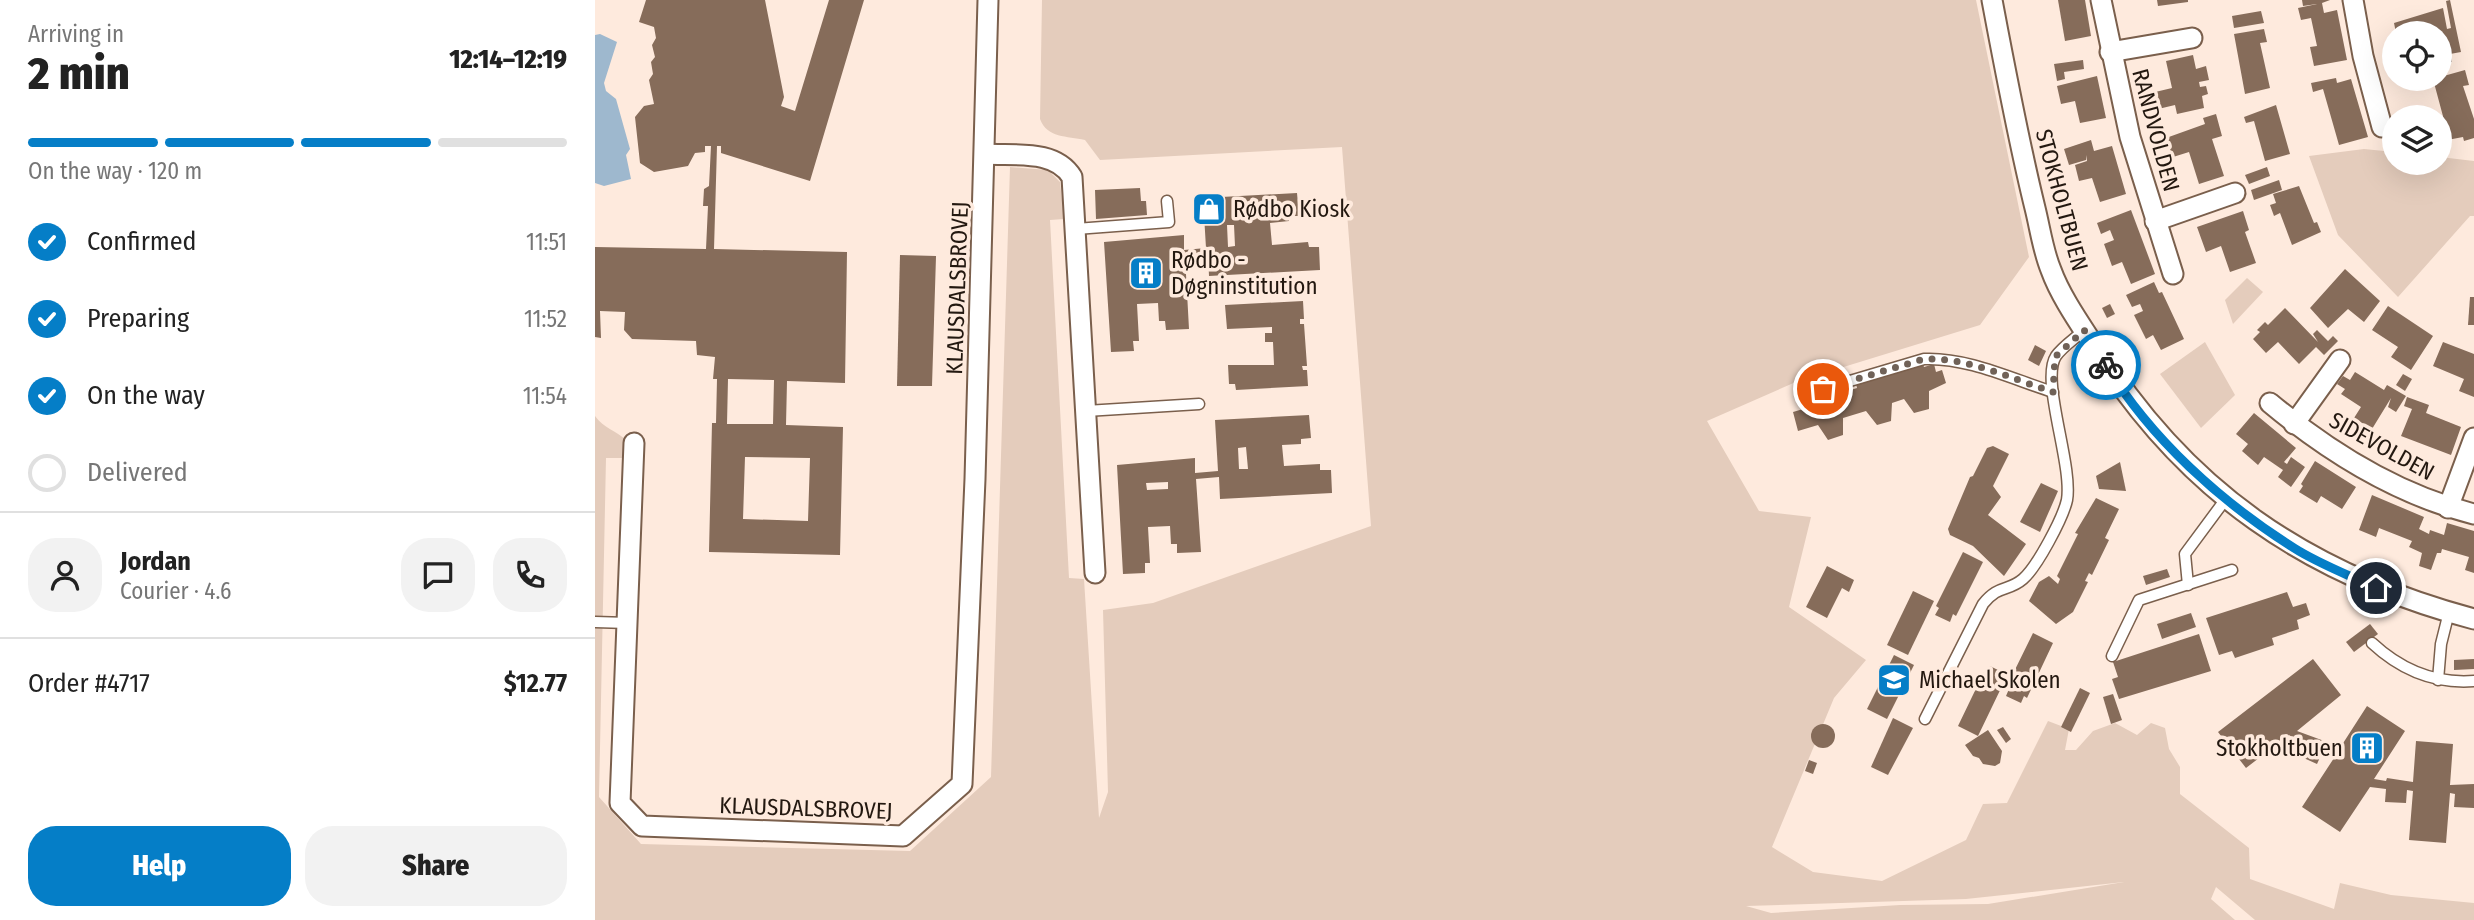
<!DOCTYPE html>
<html lang="en">
<head>
<meta charset="utf-8">
<style>
  body { margin:0; font-family:"Fira Sans Condensed",sans-serif; background:#f2f2f2; color:#222; height:100vh; display:flex; flex-direction:column; font-size:26px; white-space:nowrap }
  * { box-sizing:border-box; margin:0 }
  p { font-size:23px; color:#767676 }
  .icon { flex:none; width:38px; height:38px; fill:none; stroke:currentColor; stroke-width:2; stroke-linecap:round; stroke-linejoin:round }
  .map { position:relative; flex:1; overflow:hidden }
  .panel { display:flex; flex-direction:column; background:#fff; width:595px }
  .panel>* { flex:none }
  .buttons { position:absolute; left:1787px; top:21px; display:grid; gap:14px }
  .buttons a { display:grid; place-items:center; width:70px; height:70px; border-radius:50%; background:#fff; box-shadow:0 7px 28px #0002; font-size:35px }
  .pin { position:absolute; display:grid; place-items:center; width:60px; height:60px; color:#fff; margin:-30px; border:4px solid #fff; border-radius:50%; box-shadow:0 2px 7px #0007 }
  .courier { position:absolute; display:grid; place-items:center; width:70px; height:70px; margin:-35px; border:5px solid #057ec7; border-radius:50%; background:#fff; color:#222; box-shadow:0 2px 9px #0007 }
  .summary em { font-style:normal; font-weight:800 }
  .summary div { display:flex; flex-direction:column-reverse }
  .summary { display:flex; align-items:center; justify-content:space-between; height:119px; padding:0 28px }
  h1 { font-size:46px; font-weight:800; line-height:52px }
  .bar { display:grid; grid-template-columns:repeat(4,1fr); gap:10px 7px; align-content:center; height:84px; padding:0 28px }
  .bar i { height:9px; border-radius:5px; background:#e0e0e0 }
  .bar .on { background:#057ec7 }
  .bar p { grid-column:span 4 }
  .line { display:flex; align-items:center; gap:18px; padding:0 28px; border-top:2px solid #e0e0e0 }
  .line div { flex:1 }
  .round { display:grid; place-items:center; flex:none; width:74px; height:74px; border-radius:28px; background:#f2f2f2 }
  ol { padding:0 28px; list-style:none }
  li { display:flex; align-items:center; gap:21px; height:77px }
  li p { margin-inline-start:auto }
  li .icon { padding:7px; border-radius:50%; background:#057ec7; color:#fff; stroke-width:4 }
  li:last-child { color:#767676 }
  li i { width:38px; height:38px; border:4px solid #e0e0e0; border-radius:50% }
  .cta { display:flex; gap:14px; margin-top:auto; padding:14px 28px }
  .cta a { flex:1; height:80px; border-radius:28px; background:#057ec7; color:#fff; font-size:28px; font-weight:800; line-height:80px; text-align:center }
  .cta a+a { background:#f2f2f2; color:#222 }
  main { display:flex; flex:1; min-height:0 }
  .map>svg:first-child { display:block }
  .green { fill:#e4ccbc; fill-rule:evenodd }
  .water { fill:#9eb8ce }
  .building { fill:#866c5a; fill-rule:evenodd }
  .lines { fill:none; stroke-linecap:round; stroke-linejoin:round }
  .service-casing { stroke:#7a5f4c; stroke-width:13 }
  .minor-casing { stroke:#7a5f4c; stroke-width:23 }
  .service { stroke:#fff; stroke-width:10 }
  .minor { stroke:#fff; stroke-width:19 }
  .done { stroke:#706258; stroke-width:7; stroke-dasharray:0 12.6 }
  .route { stroke:#057ec7; stroke-width:9 }
  .labels { text-anchor:middle; dominant-baseline:central; stroke-width:7; stroke-linejoin:round; paint-order:stroke }
  .street-label { font-size:23px; fill:#231810; stroke:#feeadd }
  .poi-label { font-size:23px; fill:#231810; stroke:#feeadd; text-anchor:start }
</style>
</head>
<body>
<main>
<section class="panel">
<div class="summary"><div><h1>2 min</h1><p>Arriving in</p></div><em>12:14–12:19</em></div>
<div class="bar"><i class="on"></i><i class="on"></i><i class="on"></i><i></i><p>On the way · 120 m</p></div>
<ol>
<li><svg class="icon" aria-label="check" viewBox="0 0 24 24"><path d="M5 12l5 5 9-10"/></svg>Confirmed<p>11:51</p></li>
<li><svg class="icon" aria-label="check" viewBox="0 0 24 24"><path d="M5 12l5 5 9-10"/></svg>Preparing<p>11:52</p></li>
<li><svg class="icon" aria-label="check" viewBox="0 0 24 24"><path d="M5 12l5 5 9-10"/></svg>On the way<p>11:54</p></li>
<li><i></i>Delivered</li>
</ol>
<div class="line" style="height:126px"><a class="round"><svg class="icon" aria-label="person" viewBox="0 0 24 24"><circle cx="12" cy="8" r="4"/><path d="M4 21q1-7 8-7t8 7"/></svg></a><div><b>Jordan</b><p>Courier · 4.6</p></div><a class="round"><svg class="icon" aria-label="chat" viewBox="0 0 24 24"><path d="M4 5h16v11H9l-5 4z"/></svg></a><a class="round"><svg class="icon" aria-label="phone" viewBox="0 0 24 24"><path d="M5 4h4l2 5-3 2q2 4 5 5l2-3 5 2v4C11 20 4 13 5 4z"/></svg></a></div>
<div class="line" style="height:91px"><div>Order #4717</div><b>$12.77</b></div>
<div class="cta"><a>Help</a><a>Share</a></div>
</section>
<div class="map">
<svg width="1879" height="920" viewBox="0 0 1879 920">
  <rect width="100%" height="100%" fill="#feeadd"/>
  <g class="green">
    <path d="M447,0H1381L1434,257L1385,325L1203,381L1112,421L1164,511L1216,517L1194,607L1271,660L1239,698L1177,847L1218,872L1287,881L1371,840L1388,804L1412,803L1453,721L1474,729L1470,750H1481L1498,731L1520,723L1542,735L1556,723L1570,728L1574,749L1585,767V794L1654,848L1655,879L1739,909L1745,883L1796,895L1879,903V920H1660L1621,887L1616,899L1640,920H0V416C8,428 22,431 32,441V458H11L4,797L46,844L315,851L396,777L415,167L453,170L465,182L469,219L455,220L474,578L489,579L504,818L513,792L508,610L558,603L776,526L747,147L505,160L490,140C472,136 452,138 445,119ZM1529,882L1393,904L1305,905L1176,913L1151,906L1371,899Z"/>
    <path d="M1769,149L1799,152V163H1844L1845,157L1879,161V216H1875L1803,297L1743,235L1714,156Z"/>
    <path d="M1652,278L1668,292L1638,324L1630,300Z"/>
    <path d="M1610,342L1640,395L1606,428L1565,374Z"/>
  </g>
  <path class="water" d="M5,34L22,42L9,83L11,91L21,99L35,149L31,155L36,179L9,186L0,183V35Z"/>
  <g class="building">
    <path d="M51,0H170L189,97L186,106L200,111L234,0H269L215,181L126,153V146H122L119,249L252,252L250,383L192,381L191,425L248,427L245,555L114,552L117,423H121L122,379H118L120,357L102,355L101,341L37,339L29,330L30,312L5,311L6,338L0,337V247L111,249L113,206H108L109,189L114,186L116,146H110V152L100,153L93,166L59,172L45,163L40,117L49,106L59,104L54,80L58,74L56,62L60,57L57,45L61,38L59,27L44,22ZM133,379L179,380L178,424H132ZM150,457L215,458L213,521L148,519Z"/>
    <path d="M1463,0H1490L1496,36L1470,41Z"/>
    <path d="M1562,0H1593V2L1563,6Z"/>
    <path d="M1707,0H1735L1727,3L1729,13L1742,10L1752,60L1719,66L1715,47L1722,46L1716,18L1706,20L1703,8L1722,4L1708,6Z"/>
    <path d="M1855,0L1866,52L1855,54L1857,62L1844,64V33H1801L1799,23L1848,8L1852,29L1856,28L1851,1Z"/>
    <path d="M1666,11L1669,23L1639,28L1637,16Z"/>
    <path d="M1669,29L1672,42L1665,43L1675,88L1650,94L1639,34Z"/>
    <path d="M1598,55L1601,69L1611,66L1614,80L1604,82L1605,87L1611,86L1613,94L1607,96L1609,108L1582,114L1580,105L1559,110L1556,93L1577,88L1571,61Z"/>
    <path d="M1488,60L1489,69L1469,72L1470,79L1462,81L1459,64Z"/>
    <path d="M1870,70L1874,85L1868,86L1879,119V138L1869,141L1868,137L1847,141L1844,121L1849,120L1838,79Z"/>
    <path d="M1502,76L1511,118L1485,123L1480,101L1466,104L1462,86Z"/>
    <path d="M1741,78L1742,83L1756,79L1773,137L1744,145L1728,89L1718,92L1716,83Z"/>
    <path d="M1681,105L1695,154L1670,161L1659,121L1651,123L1649,117Z"/>
    <path d="M1621,114L1627,136L1617,139L1629,176L1604,184L1594,152L1578,157L1571,138L1610,124L1608,118Z"/>
    <path d="M1496,140L1499,151L1517,146L1531,194L1505,202L1497,178L1484,181L1480,165L1492,161L1491,155V160L1474,165L1469,149Z"/>
    <path d="M1672,167L1675,176L1654,184L1650,175Z"/>
    <path d="M1684,180L1687,190L1659,200L1656,190Z"/>
    <path d="M1704,186L1719,223L1722,222L1726,232L1697,245L1685,213L1679,216L1675,205L1681,203L1678,194Z"/>
    <path d="M545,188L546,201H551L552,215L501,219L500,190Z"/>
    <path d="M702,193L704,216H694V221L675,223L677,245L713,242L714,247H724L725,270L614,276L613,254L590,256L594,329L571,330L570,321H564L563,303L542,304L544,341H538L539,351L516,352L509,242L589,235V250L611,248L608,198ZM632,225H639L640,246L633,247ZM561,259V266L540,268L539,260Z"/>
    <path d="M1536,210L1560,274L1536,284L1527,262L1517,266L1509,244L1519,240L1515,230L1506,234L1502,223Z"/>
    <path d="M1648,211L1654,230L1650,232L1661,263L1635,272L1626,246L1611,252L1602,227Z"/>
    <path d="M305,255L341,256L337,386H302Z"/>
    <path d="M1750,269L1785,301L1769,322L1753,309L1733,328L1715,308Z"/>
    <path d="M1559,282L1564,293L1567,292L1589,339L1566,350L1558,335L1551,339L1539,315L1548,311L1545,304L1537,307L1531,295Z"/>
    <path d="M1875,297H1879V325H1873Z"/>
    <path d="M708,301L709,319H705V324H709L712,366H707L708,370H712L713,386L641,390L640,384H634L633,365H679L678,342H670V333H677V327L632,329L630,305Z"/>
    <path d="M1515,304L1520,314L1512,318L1507,308Z"/>
    <path d="M1793,306L1838,336L1816,370L1796,357L1803,347L1777,330Z"/>
    <path d="M1690,308L1723,342L1718,334L1722,330L1733,341L1738,336L1743,341L1729,355L1721,347L1704,364L1683,342L1671,353L1658,339L1665,332L1662,330L1670,322L1673,325Z"/>
    <path d="M1848,342L1879,354V397L1864,391L1869,379L1838,366Z"/>
    <path d="M1440,345L1451,351L1444,366L1433,360Z"/>
    <path d="M1328,364L1329,367L1339,364L1341,372L1347,370L1351,383L1334,391V409L1319,413L1309,399L1297,403L1296,421L1282,425L1271,411L1248,418V435L1233,440L1223,425L1203,431L1198,412L1232,402L1230,398L1262,388L1261,384Z"/>
    <path d="M1760,372L1789,390L1792,385L1811,396L1801,412L1793,407L1796,398L1777,429L1759,418L1766,407L1746,394L1750,389L1742,384L1748,376L1755,380Z"/>
    <path d="M1808,374L1817,379L1810,391L1801,385Z"/>
    <path d="M1812,397L1834,405L1831,413L1866,427L1856,455L1806,436L1817,409L1809,406Z"/>
    <path d="M1659,413L1701,448L1689,462L1692,464L1696,457L1710,467L1696,487L1683,477L1688,470L1685,468L1669,457L1663,465L1647,451L1653,444L1641,434Z"/>
    <path d="M714,415L716,438L706,439V444L687,445L689,466L725,464V470H736L737,493L625,499L624,477L601,479L606,552L582,553V544H576L575,526L553,527L555,563H550V573L528,574L522,465L600,458V473L623,471L620,420ZM651,447L653,469H644L643,448ZM573,482V489L552,490L551,483Z"/>
    <path d="M1398,446L1414,454L1398,486L1406,497L1393,515L1431,544L1409,576L1378,546L1355,535L1353,529L1375,477L1378,476L1392,448Z"/>
    <path d="M1720,461L1761,487L1747,509L1726,496L1722,503L1704,492L1708,486L1706,484Z"/>
    <path d="M1525,462L1531,491L1504,489L1501,476Z"/>
    <path d="M1446,483L1463,491L1445,532L1425,522Z"/>
    <path d="M1777,495L1829,517L1824,529L1834,534L1835,530L1849,535L1852,523L1879,531V573L1870,570L1874,557L1847,549L1846,553H1842L1836,570L1824,566L1827,553L1814,547L1817,541L1784,528L1781,537L1764,530Z"/>
    <path d="M1501,498L1524,509L1510,538L1514,540L1497,575L1494,573L1490,581L1493,582L1478,612L1461,624L1434,601L1444,582L1454,576L1463,584L1465,579L1462,576L1483,534L1480,533Z"/>
    <path d="M1368,552L1388,562L1361,616L1358,614L1355,622L1340,615L1344,608L1341,606Z"/>
    <path d="M1232,566L1259,580L1254,592L1247,588L1232,618L1211,607Z"/>
    <path d="M1572,569L1575,577L1551,585L1548,576Z"/>
    <path d="M1318,591L1339,601L1313,655L1292,645Z"/>
    <path d="M1692,592L1698,607L1711,603L1715,615L1702,620L1704,629L1677,638L1679,645L1640,658L1637,651L1624,655L1611,618Z"/>
    <path d="M1596,613L1601,627L1567,639L1562,624Z"/>
    <path d="M1775,624L1783,634L1759,652L1751,642Z"/>
    <path d="M1438,633L1458,643L1432,698L1429,696L1426,703L1411,696L1414,689L1411,688Z"/>
    <path d="M1604,634L1616,671L1524,699L1517,679L1523,677L1518,662Z"/>
    <path d="M1299,655L1319,665L1292,719L1272,709Z"/>
    <path d="M1718,659L1746,695L1702,731L1732,742L1731,745L1743,751L1772,706L1810,731L1779,779L1791,781L1792,778L1818,782L1821,741L1858,744L1855,785L1879,784V808L1859,807L1860,794L1855,793L1851,843L1814,840L1818,791L1812,790L1811,803L1790,802L1791,789L1775,787L1745,832L1707,807L1739,758L1727,753L1722,764L1702,755L1708,744L1694,735L1651,768L1623,732Z"/>
    <path d="M1879,659V669L1859,670V660Z"/>
    <path d="M1395,666L1409,673L1406,680L1409,682L1383,736L1363,726L1389,672L1392,673Z"/>
    <path d="M1485,688L1495,693L1476,732L1466,727Z"/>
    <path d="M1518,694L1527,720L1516,724L1508,697Z"/>
    <path d="M1298,718L1318,728L1293,775L1276,767Z"/>
    <circle cx="1228" cy="736" r="12"/>
    <path d="M1408,727L1416,739L1411,743L1402,730Z"/>
    <path d="M1393,730L1407,751L1405,763L1400,766L1388,764L1384,758L1378,756L1370,745Z"/>
    <path d="M1214,760L1222,763L1218,774L1210,771Z"/>
  </g>
  <g class="lines">
    <g class="service-casing">
      <g id="service">
        <path d="M481,229L574,222L572,201"/>
        <path d="M1228,389L1329,359C1372,357 1417,379 1458,392"/>
        <path d="M491,411L604,404"/>
        <path d="M1593,585L1590,554L1630,500"/>
        <path d="M0,622L33,623"/>
        <path d="M1777,643C1806,670 1839,684 1879,681"/>
        <path d="M1517,656L1544,600L1637,570"/>
        <path d="M1843,680L1846,644L1854,612"/>
        <path d="M1330,719L1388,604C1404,584 1413,592 1428,579C1442,567 1468,518 1472,500C1478,464 1445,380 1461,356C1468,346 1481,338 1489,330"/>
      </g>
    </g>
    <g class="minor-casing">
      <g id="minor">
        <path d="M1397,0C1410,69 1423,139 1440,208C1445,228 1448,251 1456,270C1465,295 1483,321 1498,344C1589,491 1713,575 1879,619"/>
        <path d="M1506,0L1535,137L1578,274"/>
        <path d="M1758,0L1768,56L1787,127"/>
        <path d="M1515,52L1597,38"/>
        <path d="M390,154C420,156 460,149 477,177L500,573"/>
        <path d="M1560,221L1640,193"/>
        <path d="M1675,403C1735,453 1803,495 1879,514"/>
        <path d="M1699,424L1745,360"/>
        <path d="M39,443L25,803L47,826L308,836L367,784L380,479L393,0"/>
        <path d="M1853,508L1879,438"/>
      </g>
    </g>
    <use href="#service" class="service"/>
    <use href="#minor" class="minor"/>
  </g>
  <g class="lines">
    <path class="done" d="M1228,389L1329,359C1372,357 1417,379 1458,392L1460,357L1489,330L1511,365"/>
    <path class="route" d="M1511,365C1556,439 1626,502 1699,548C1724,564 1754,575 1781,588"/>
  </g>
  <defs>
    <g id="shop-square" transform="scale(1.75)"><rect x="-9" y="-9" width="18" height="18" rx="4" fill="#057ec7" stroke="#feeadd"/><path d="M-5-2.5h2.3a2.7 3.5 0 0 1 5.4 0H5L5.5 6h-11ZM-1.5-2.5h3a1.5 2.3 0 0 0-3 0Z" fill="#fff"/></g>
    <g id="building-square" transform="scale(1.75)"><rect x="-9" y="-9" width="18" height="18" rx="4" fill="#057ec7" stroke="#feeadd"/><path d="M-4-6H4V6H1V3H-1V6H-4ZM-2.5-4.3h1.7v1.8h-1.7ZM.8-4.3h1.7v1.8H.8ZM-2.5-1h1.7V.8h-1.7ZM.8-1h1.7V.8H.8Z" fill="#fff"/></g>
    <g id="school-square" transform="scale(1.75)"><rect x="-9" y="-9" width="18" height="18" rx="4" fill="#057ec7" stroke="#feeadd"/><path d="M0-5L7-2L0 1L-7-2ZM-4 1L0 2.5L4 1V4Q0 6-4 4Z" fill="#fff"/></g>
  </defs>
  <g fill-rule="evenodd">
    <use href="#shop-square" x="614" y="209"/>
    <use href="#building-square" x="551" y="273"/>
    <use href="#school-square" x="1299" y="680"/>
    <use href="#building-square" x="1772" y="748"/>
  </g>
  <g class="labels">
    <g class="street-label">
      <text transform="translate(1561 130) rotate(75)">RANDVOLDEN</text>
      <text transform="translate(1467 200) rotate(75)">STOKHOLTBUEN</text>
      <text transform="translate(362 288) rotate(-88)">KLAUSDALSBROVEJ</text>
      <text transform="translate(1787 446) rotate(29)">SIDEVOLDEN</text>
      <text transform="translate(211 808) rotate(2)">KLAUSDALSBROVEJ</text>
    </g>
    <g class="poi-label">
      <text x="638" y="209">Rødbo Kiosk</text>
      <text x="576" y="260">Rødbo -<tspan x="576" dy="26">Døgninstitution</tspan></text>
      <text x="1324" y="680">Michael Skolen</text>
      <text x="1748" y="748" text-anchor="end">Stokholtbuen</text>
    </g>
  </g>
</svg>
<div class="buttons">
<a><svg class="icon" aria-label="locate" viewBox="0 0 24 24"><circle cx="12" cy="12" r="6"/><path d="M12 2v4M12 18v4M2 12h4M18 12h4"/></svg></a>
<a><svg class="icon" aria-label="layers" viewBox="0 0 24 24"><path d="M12 4l9 5-9 5-9-5zM3 14l9 5 9-5"/></svg></a>
</div>
<div class="pin" style="left:1228px;top:389px;background:#ea580c"><svg class="icon" aria-label="bag" viewBox="0 0 24 24"><path d="M5 8h14l-1 12H6zM9 8a3 3 0 0 1 6 0"/></svg></div>
<div class="pin" style="left:1781px;top:588px;background:#1f2937"><svg class="icon" aria-label="home" viewBox="0 0 24 24"><path d="M3 11l9-7 9 7M6 9v11h12V9"/></svg></div>
<div class="courier" style="left:1511px;top:365px"><svg class="icon" aria-label="bike" viewBox="0 0 24 24"><circle cx="6" cy="16" r="4"/><circle cx="18" cy="16" r="4"/><path d="M6 16l4-8h5l3 8M10 8l3 8H6M13 5h3"/></svg></div>
</div>
</main>
</body>
</html>
